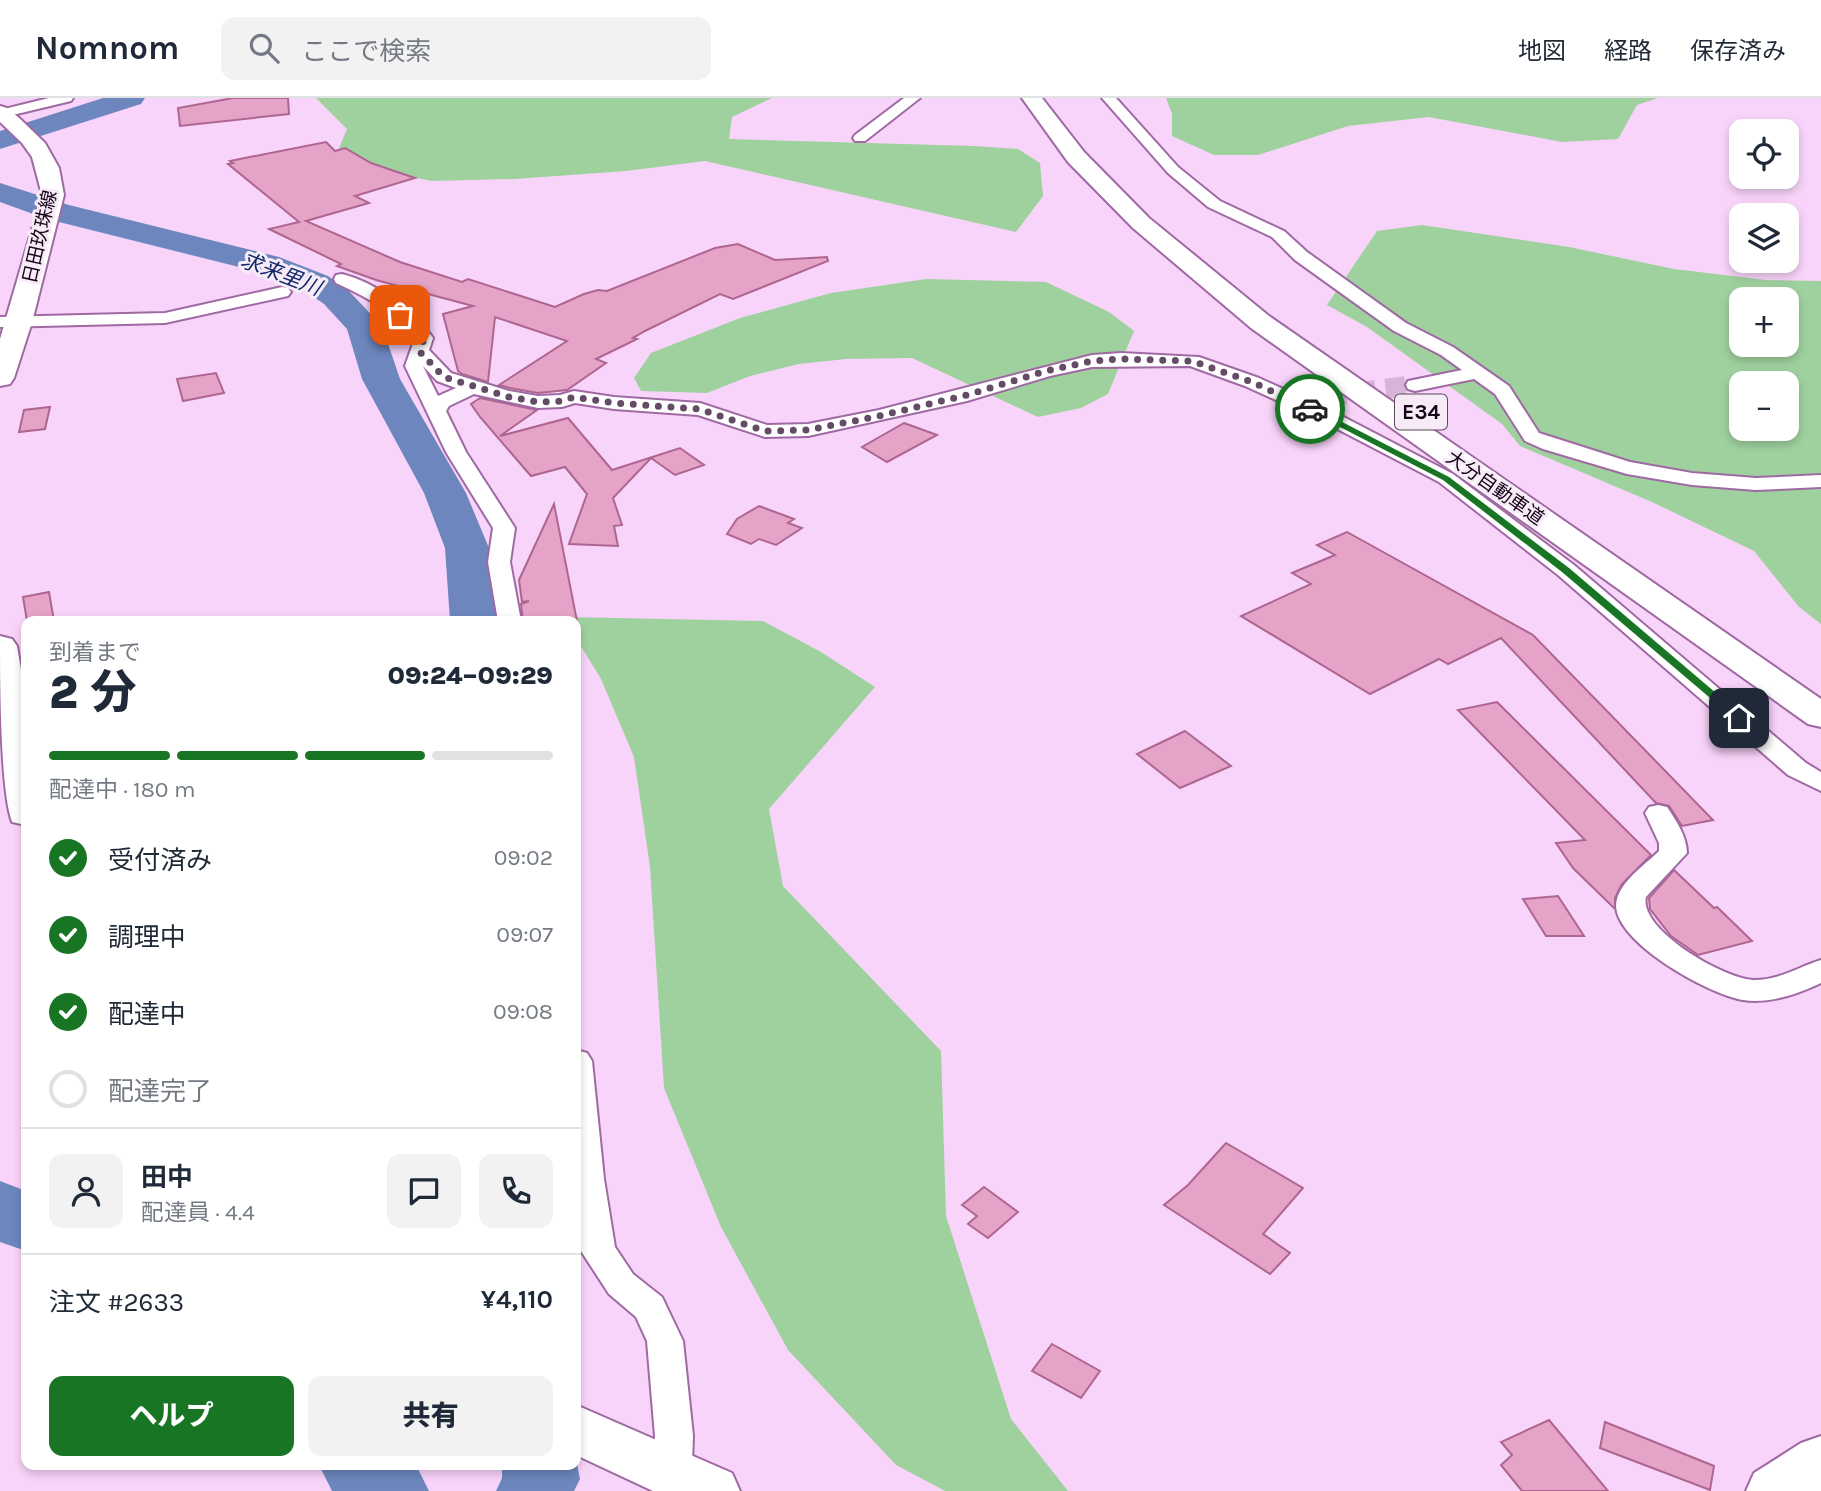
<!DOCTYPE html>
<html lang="ja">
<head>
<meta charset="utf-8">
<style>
  body { margin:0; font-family:Karla,"Noto Sans JP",sans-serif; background:#f2f2f3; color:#1f2937; height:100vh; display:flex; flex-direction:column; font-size:26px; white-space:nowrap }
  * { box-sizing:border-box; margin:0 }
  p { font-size:23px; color:#747a83 }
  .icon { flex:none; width:38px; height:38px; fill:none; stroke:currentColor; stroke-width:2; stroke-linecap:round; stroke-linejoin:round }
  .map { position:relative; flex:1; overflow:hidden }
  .panel { position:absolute; left:21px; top:518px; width:560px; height:854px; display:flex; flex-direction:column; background:#fff; border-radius:14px; box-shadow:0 4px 10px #0003 }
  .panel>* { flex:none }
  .controls { position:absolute; left:1729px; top:21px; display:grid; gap:14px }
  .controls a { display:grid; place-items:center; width:70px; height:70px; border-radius:14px; background:#fff; box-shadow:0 4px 10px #0003; font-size:35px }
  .pin { position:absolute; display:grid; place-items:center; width:60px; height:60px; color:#fff; margin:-30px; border-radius:14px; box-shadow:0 4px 10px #0006 }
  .courier { position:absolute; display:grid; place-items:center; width:70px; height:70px; margin:-35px; border:5px solid #177524; border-radius:50%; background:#fff; color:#222; box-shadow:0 2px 9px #0007 }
  .headline em { font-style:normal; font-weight:800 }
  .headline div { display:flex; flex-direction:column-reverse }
  .headline { display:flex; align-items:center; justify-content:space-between; height:119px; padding:0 28px }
  h1 { font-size:46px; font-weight:800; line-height:52px }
  .bar { display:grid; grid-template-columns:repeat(4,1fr); gap:10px 7px; align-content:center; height:84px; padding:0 28px }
  .bar i { height:9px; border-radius:5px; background:#e0e1e3 }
  .bar .current { background:#177524 }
  .bar p { grid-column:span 4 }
  .line { display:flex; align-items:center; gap:18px; padding:0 28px; border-top:2px solid #e0e1e3 }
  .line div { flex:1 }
  .round { display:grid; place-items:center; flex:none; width:74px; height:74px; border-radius:14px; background:#f2f2f3 }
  ol { padding:0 28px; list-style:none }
  li { display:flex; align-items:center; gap:21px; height:77px }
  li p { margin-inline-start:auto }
  li .icon { padding:7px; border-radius:50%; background:#177524; color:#fff; stroke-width:4 }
  li:last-child { color:#747a83 }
  li i { width:38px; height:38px; border:4px solid #e0e1e3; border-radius:50% }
  .primary-button { display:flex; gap:14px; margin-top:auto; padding:14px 28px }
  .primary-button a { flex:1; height:80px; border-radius:14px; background:#177524; color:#fff; font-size:28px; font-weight:800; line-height:80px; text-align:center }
  .primary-button a+a { background:#f2f2f3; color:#1f2937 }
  header { display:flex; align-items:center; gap:42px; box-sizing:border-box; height:98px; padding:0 35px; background:#fff; border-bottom:2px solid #e0e1e3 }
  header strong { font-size:33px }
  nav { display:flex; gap:38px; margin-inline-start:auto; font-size:24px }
  .search { width:490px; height:63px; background:#f2f2f3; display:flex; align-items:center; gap:18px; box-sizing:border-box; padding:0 24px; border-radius:14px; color:#747a83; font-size:26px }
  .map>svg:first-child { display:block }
  .green { fill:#9fd19f; fill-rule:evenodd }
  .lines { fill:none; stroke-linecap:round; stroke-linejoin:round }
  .river { fill:#6d87be; fill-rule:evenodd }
  .building { fill:#e4a3c7; stroke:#ae6690; stroke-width:2 }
  .street-tunnel { stroke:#d7b5d8; stroke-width:20; stroke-dasharray:20 10; stroke-linecap:butt }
  .street-casing { stroke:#9f69a3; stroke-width:4 }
  .primary-casing { stroke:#9f69a3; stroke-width:4 }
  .highway-casing { stroke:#9f69a3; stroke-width:4 }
  .street { fill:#fff; fill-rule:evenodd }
  .primary { fill:#fff; fill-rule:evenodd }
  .highway { fill:#fff; fill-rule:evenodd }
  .route { fill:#177524 }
  .done { stroke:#654c66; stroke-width:7; stroke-dasharray:0 12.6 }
  .labels { text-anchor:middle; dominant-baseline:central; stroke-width:6; stroke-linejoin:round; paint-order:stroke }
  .far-street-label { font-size:19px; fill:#160317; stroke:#f7ebf8 }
  .far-water-label { font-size:21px; font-style:italic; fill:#122a6c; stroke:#f7ebf8 }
  .shield { fill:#f7ebf8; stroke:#5a495a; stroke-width:2 }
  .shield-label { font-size:21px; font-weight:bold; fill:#160317 }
</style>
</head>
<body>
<header>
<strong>Nomnom</strong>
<div class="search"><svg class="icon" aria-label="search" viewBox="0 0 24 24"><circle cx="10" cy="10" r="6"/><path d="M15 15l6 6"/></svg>ここで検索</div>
<nav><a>地図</a><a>経路</a><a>保存済み</a></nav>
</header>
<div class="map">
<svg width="1821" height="1393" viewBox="0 0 1821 1393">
  <rect width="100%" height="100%" fill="#f9d4fa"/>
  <g class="green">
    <path d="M316,0H772L732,19L729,41L974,48L1018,51L1040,65L1043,98L1016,134L705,63L626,73L515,81L432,83L355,68L339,50L347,31Z"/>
    <path d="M1166,0H1658L1637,7L1618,41L1562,44L1429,19L1348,28L1258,57H1214L1172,38V16Z"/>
    <path d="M1422,127L1569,149L1674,171L1766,182L1821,183V526L1799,509L1754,453L1652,404L1520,348L1502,326L1367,229L1327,207L1377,133ZM1741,201H1787V247H1741ZM1741,285H1787V331H1741Z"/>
    <path d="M926,181L1046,184L1109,214L1134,233L1108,296L1081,310L1038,319L912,260L846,261L799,266L750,278L707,295L641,293L634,280L651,255L740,220L831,195Z"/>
    <path d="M567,519L763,523L821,554L875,589L769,711L783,788L941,953L946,1118L1011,1321L1068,1393H945L896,1367L788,1252L721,1129L664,990L650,769L634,659L601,581L576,540V523H566Z"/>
  </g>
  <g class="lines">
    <g class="river">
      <path d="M103,0H145L141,6L0,51V33Z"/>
      <path d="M0,85L69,107L279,159L328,178L348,192L382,228L400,281L466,395L489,450L496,523H450L445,450L424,395L362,281L347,231L324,206L304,192L255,173L47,121L0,104Z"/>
      <path d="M0,1083L26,1093V1153L0,1144Z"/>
      <path d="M576,1361L580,1381L574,1393H496L502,1380V1367H576Z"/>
      <path d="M319,1367H416L429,1393H332Z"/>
    </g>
  </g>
  <g class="building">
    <path d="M233,0H288L289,16L180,28L178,10Z"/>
    <path d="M326,44L335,53L345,50L371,65L415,80L355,98L369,105L306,123L400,164L462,184L468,181L555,209L584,196L598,192L607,193L715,150L738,146L775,162L827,159L828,163L733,201L720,196L645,233L633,240L637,241L596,261L606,265L567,292L538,295L510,290L499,287L567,243L495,219L488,284L462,276L458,273L443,216L473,208L376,182L337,168L341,166L269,131L299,124L228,66L233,65L230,63Z"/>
    <path d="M216,275L224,295L183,303L177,281Z"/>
    <path d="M480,300L537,312L500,338L568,320L612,372L680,350L704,367L675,377L651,360L613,400L622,427L614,428L618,448L569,446L587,396L565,369L531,378L480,319L471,306Z"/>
    <path d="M50,309L45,331L19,334L24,312Z"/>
    <path d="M904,325L937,337L887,364L862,349Z"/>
    <path d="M554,406L577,523H523L521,506L529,503L522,504L519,482Z"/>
    <path d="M759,408L794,421L788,425L802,430L776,447L759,441L751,446L727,436L737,421Z"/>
    <path d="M1347,434L1533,537L1713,722L1682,728L1669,708L1656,705L1501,540L1448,566L1439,561L1370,596L1241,518L1311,486L1292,475L1335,457L1317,447Z"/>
    <path d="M49,494L54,523H27L23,499Z"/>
    <path d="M1497,604L1651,757L1622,786L1615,800V811L1573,770L1556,745L1585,742L1458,612Z"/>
    <path d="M1185,633L1231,668L1180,690L1137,656Z"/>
    <path d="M1674,772L1714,810L1717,809L1752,843L1698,857L1671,838L1650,811L1649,800Z"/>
    <path d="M1558,798L1584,838H1546L1523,801Z"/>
    <path d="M1226,1045L1303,1090L1263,1136L1290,1155L1270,1176L1164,1107L1188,1087Z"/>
    <path d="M984,1089L1018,1114L988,1140L968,1126L977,1118L962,1107Z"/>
    <path d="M1052,1246L1100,1273L1081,1300L1032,1273Z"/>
    <path d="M1549,1322L1608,1393H1522L1501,1367L1512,1357L1501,1344Z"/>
    <path d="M1605,1324L1714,1368L1710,1392L1600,1350Z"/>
  </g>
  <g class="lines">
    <path class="street-tunnel" d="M1326,298L1415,287"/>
    <g class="street-casing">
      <g id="street">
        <path d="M49,0H73L71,3L0,20V12Z"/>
        <path d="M904,0H920L865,43H855L853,40L855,37Z"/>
        <path d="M1102,0H1116L1178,69L1220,103L1284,133L1307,154L1406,225L1453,249L1509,288L1539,335L1630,364L1692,375L1756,380L1821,377V389L1756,392L1692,387L1627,376L1543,351L1525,343L1495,296L1474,281L1415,293L1408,291L1406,287L1408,283L1462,272L1441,257L1394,233L1295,162L1272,139L1208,109L1168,75Z"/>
        <path d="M342,176C374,184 411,210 430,236L433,240L429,252L451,275L509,293L538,298L560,297L574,293L614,299L700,305L767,327L808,326L879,312L1092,257L1121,255L1199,259L1259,280L1336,315L1453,376L1574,467L1806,665L1821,674V693L1788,677L1558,477L1439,384L1322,323L1245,288L1190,268L1092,269L1050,278L967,303L808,338L765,339L698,317L614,311L575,305L562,309L538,310L474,296L449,308L446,313L466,354L515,430L510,464L521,523H498L488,464L493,430L446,354L405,268L415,240C396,214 364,198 336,185L334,181L336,177ZM423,268L437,283L456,290L438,298Z"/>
        <path d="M282,189L288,190L291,194L288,198L165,225L0,229V219L165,215Z"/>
        <path d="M1658,707L1667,709C1676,722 1687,739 1687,755L1646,799C1638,832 1726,882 1754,882C1780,882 1798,869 1821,862V885C1798,896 1769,906 1743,902C1711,898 1605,840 1617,801C1622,782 1646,766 1659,753V745L1645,715L1649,709Z"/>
        <path d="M576,952L587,955L592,963L604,1081L615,1149L633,1176L662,1199L683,1243L693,1338L691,1393H653L655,1338L647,1243L636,1219L609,1196L581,1153L576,1118Z"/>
      </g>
    </g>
    <g class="primary-casing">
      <g id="primary">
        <path d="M0,8L7,10L18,19L45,45L59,70L64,97L32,224L14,280L10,286L0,288V241L42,97L32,59L22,45L0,24Z"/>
        <path d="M0,538L12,541L17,548L26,601V727L12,724C0,692 0,580 0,538Z"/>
        <path d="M576,1307L732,1375L740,1393H653L576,1357Z"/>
        <path d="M1821,1338V1393H1746L1754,1375L1801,1345Z"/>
      </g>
    </g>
    <g class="highway-casing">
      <path id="highway" d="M1022,0H1042L1084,54L1149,120L1269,218L1821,601V629L1808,626L1251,230L1133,130L1068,64Z"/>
    </g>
    <use href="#street" class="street"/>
    <use href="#primary" class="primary"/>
    <use href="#highway" class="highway"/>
  </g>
  <path class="route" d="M1307,309H1313L1449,379L1569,470L1743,618V622H1736L1562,474L1443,382L1307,312Z"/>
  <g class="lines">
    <path class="done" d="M400,217L417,228L424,240L420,254L444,279L509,299L538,304L562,303L574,299L614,305L699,311L765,333L808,332L879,318L967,297L1046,273L1092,263L1121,261L1192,263L1252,284L1310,311"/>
  </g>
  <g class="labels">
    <g class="far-street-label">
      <text transform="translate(40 139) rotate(-77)">日田玖珠線</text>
      <text transform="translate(1495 390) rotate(35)">大分自動車道</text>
    </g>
    <g class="far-water-label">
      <text transform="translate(281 176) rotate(21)">求来里川</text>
    </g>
    <rect class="shield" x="1395" y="296.5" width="52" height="35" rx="5"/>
    <g class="shield-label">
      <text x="1421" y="314">E34</text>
    </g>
  </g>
</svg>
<div class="controls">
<a><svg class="icon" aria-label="locate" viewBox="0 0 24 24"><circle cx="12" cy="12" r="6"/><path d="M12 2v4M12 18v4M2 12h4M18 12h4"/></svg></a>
<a><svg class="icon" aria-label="layers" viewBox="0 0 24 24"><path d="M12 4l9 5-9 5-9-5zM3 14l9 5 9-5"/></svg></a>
<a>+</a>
<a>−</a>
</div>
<div class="pin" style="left:400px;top:217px;background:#ea580c"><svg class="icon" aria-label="bag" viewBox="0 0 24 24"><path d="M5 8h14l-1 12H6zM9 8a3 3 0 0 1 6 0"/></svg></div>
<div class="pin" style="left:1739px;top:620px;background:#1f2937"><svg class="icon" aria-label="home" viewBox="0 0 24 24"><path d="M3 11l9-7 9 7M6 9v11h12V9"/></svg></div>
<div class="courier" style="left:1310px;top:311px"><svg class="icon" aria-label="car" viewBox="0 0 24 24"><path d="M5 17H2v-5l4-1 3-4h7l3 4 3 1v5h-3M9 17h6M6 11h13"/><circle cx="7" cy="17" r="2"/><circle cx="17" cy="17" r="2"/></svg></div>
<section class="panel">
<div class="headline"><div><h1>2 分</h1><p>到着まで</p></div><em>09:24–09:29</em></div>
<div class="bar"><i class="current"></i><i class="current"></i><i class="current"></i><i></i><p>配達中 · 180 m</p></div>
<ol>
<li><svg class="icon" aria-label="check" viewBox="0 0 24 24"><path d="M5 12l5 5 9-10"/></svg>受付済み<p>09:02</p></li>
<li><svg class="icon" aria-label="check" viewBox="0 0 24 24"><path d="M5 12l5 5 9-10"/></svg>調理中<p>09:07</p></li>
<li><svg class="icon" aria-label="check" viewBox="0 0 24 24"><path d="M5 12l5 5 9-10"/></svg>配達中<p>09:08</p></li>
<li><i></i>配達完了</li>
</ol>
<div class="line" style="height:126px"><a class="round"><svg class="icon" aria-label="person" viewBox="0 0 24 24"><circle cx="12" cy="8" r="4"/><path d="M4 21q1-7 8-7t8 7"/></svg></a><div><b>田中</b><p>配達員 · 4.4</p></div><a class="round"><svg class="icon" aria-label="chat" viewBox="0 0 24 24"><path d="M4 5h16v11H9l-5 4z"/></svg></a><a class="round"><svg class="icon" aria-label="phone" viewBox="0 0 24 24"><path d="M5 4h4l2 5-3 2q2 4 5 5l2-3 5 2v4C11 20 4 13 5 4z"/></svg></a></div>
<div class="line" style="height:91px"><div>注文 #2633</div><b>¥4,110</b></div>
<div class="primary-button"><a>ヘルプ</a><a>共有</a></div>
</section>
</div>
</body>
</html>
